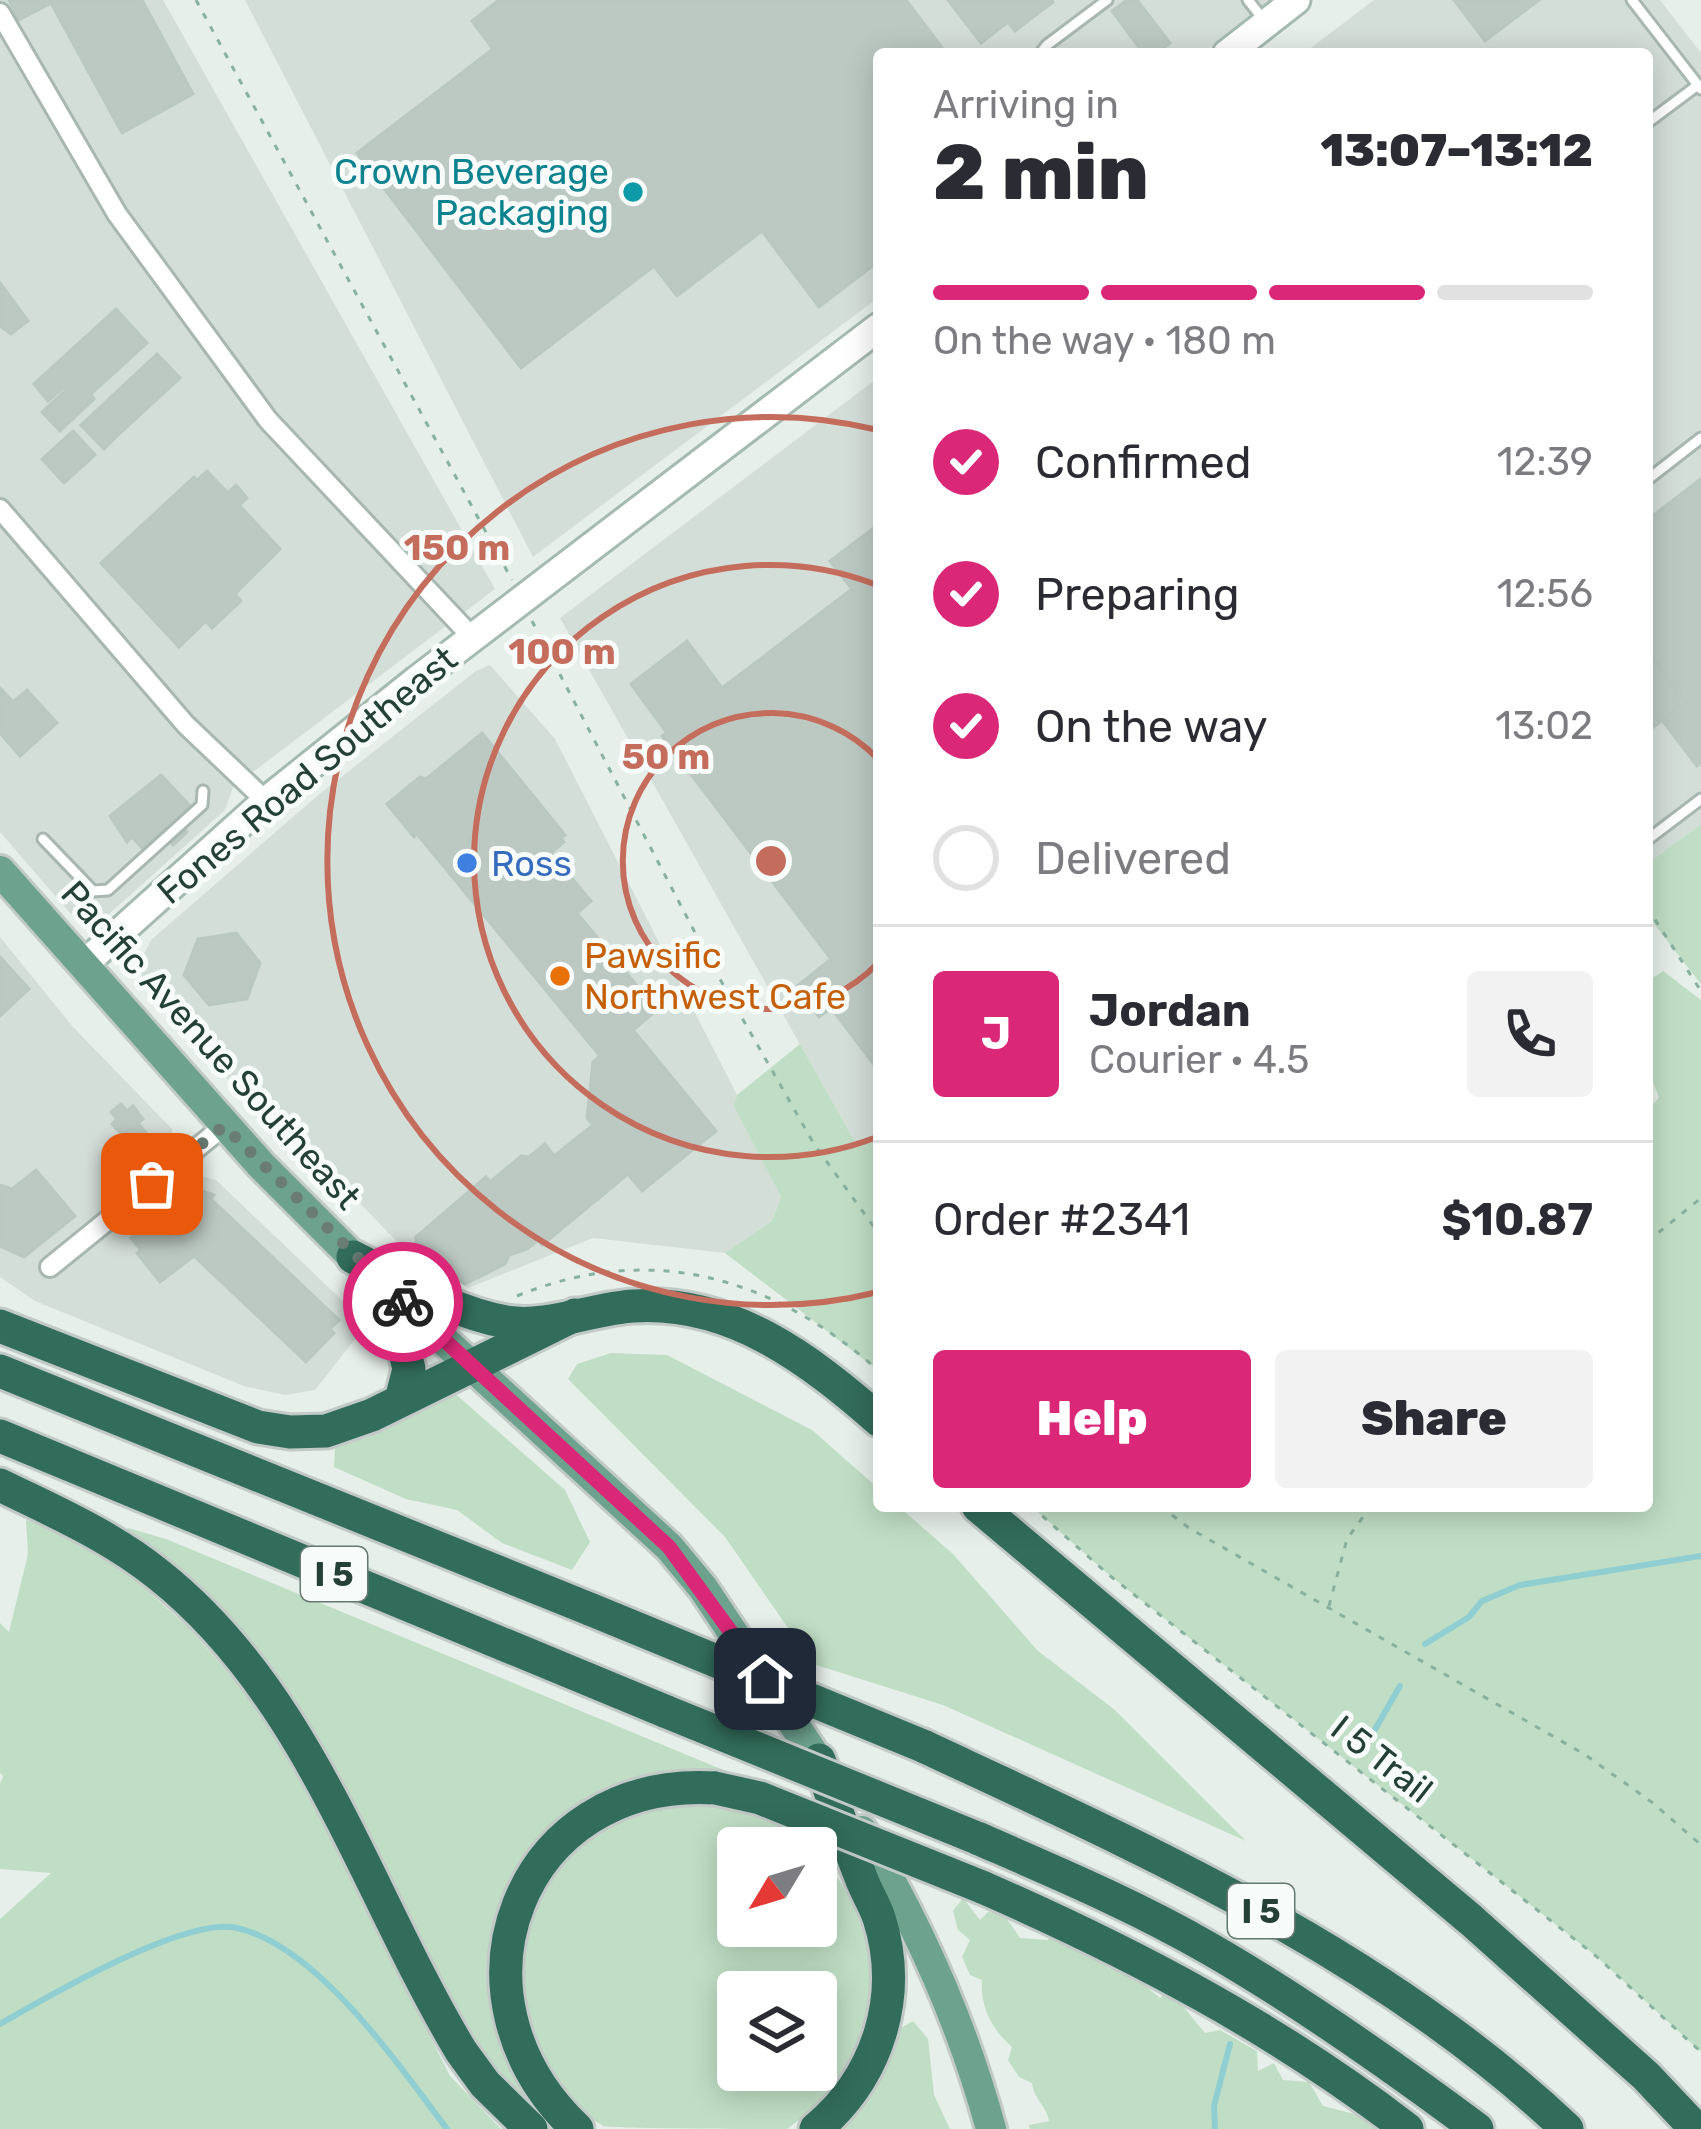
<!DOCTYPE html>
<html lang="en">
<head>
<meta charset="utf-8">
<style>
  body { margin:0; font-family:Rubik,sans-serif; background:#f2f2f3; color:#2b2b33; height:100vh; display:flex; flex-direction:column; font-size:45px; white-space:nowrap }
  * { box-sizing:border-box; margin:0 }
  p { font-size:39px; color:#7c7c81 }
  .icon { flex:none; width:66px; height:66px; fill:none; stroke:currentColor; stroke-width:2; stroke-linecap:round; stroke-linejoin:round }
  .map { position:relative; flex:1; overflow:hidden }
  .side { position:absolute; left:873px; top:48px; width:780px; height:1464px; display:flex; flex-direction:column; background:#fff; border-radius:12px; box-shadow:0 6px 30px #0003 }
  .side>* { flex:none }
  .needle { width:78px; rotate:232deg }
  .fabs { position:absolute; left:717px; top:1827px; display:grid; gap:24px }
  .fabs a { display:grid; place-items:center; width:120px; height:120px; border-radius:12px; background:#fff; box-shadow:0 6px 30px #0003; font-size:60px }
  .pin { position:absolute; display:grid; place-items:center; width:102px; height:102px; color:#fff; margin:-51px; border-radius:24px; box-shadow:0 6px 18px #0006 }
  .courier { position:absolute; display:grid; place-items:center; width:120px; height:120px; margin:-60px; border:9px solid #db2777; border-radius:50%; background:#fff; color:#222; box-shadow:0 3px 15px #0007 }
  .head em { font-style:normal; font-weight:800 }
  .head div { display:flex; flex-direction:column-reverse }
  .head { display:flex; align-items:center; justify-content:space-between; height:204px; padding:0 60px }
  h1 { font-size:78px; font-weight:800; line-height:90px }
  .bar { display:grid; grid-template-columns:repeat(4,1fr); gap:18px 12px; align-content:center; height:144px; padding:0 60px }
  .bar i { height:15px; border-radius:9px; background:#e1e1e2 }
  .bar .active { background:#db2777 }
  .bar p { grid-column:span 4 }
  .line { display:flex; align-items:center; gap:30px; padding:0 60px; border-top:3px solid #e1e1e2 }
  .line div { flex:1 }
  .round { display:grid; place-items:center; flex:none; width:126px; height:126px; border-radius:12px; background:#f2f2f3 }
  ol { padding:0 60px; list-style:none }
  li { display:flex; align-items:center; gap:36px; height:132px }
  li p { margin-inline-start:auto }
  li .icon { padding:12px; border-radius:50%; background:#db2777; color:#fff; stroke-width:4 }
  li:last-child { color:#7c7c81 }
  li i { width:66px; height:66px; border:6px solid #e1e1e2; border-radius:50% }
  .button { display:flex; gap:24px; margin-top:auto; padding:24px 60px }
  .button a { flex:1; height:138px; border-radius:12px; background:#db2777; color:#fff; font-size:48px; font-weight:800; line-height:138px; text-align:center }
  .button a+a { background:#f2f2f3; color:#2b2b33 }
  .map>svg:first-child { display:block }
  .built { fill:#d4ded9 }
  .green { fill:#c0dec5; fill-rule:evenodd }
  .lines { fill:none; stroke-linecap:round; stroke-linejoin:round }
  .stream { stroke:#91ced1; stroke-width:6 }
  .building { fill:#bcc9c3; stroke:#b9c8c0; stroke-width:3 }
  .lane-casing { stroke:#a8b7b0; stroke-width:15 }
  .street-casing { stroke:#a8b7b0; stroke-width:24 }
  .secondary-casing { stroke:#a5bab0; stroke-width:33 }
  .primary-casing { stroke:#c2cac7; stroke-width:36 }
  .highway-casing { stroke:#c2cac7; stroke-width:39 }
  .path { stroke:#88b19f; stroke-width:3; stroke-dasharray:6 9; stroke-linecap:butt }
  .lane { stroke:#fff; stroke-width:9 }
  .street { stroke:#fff; stroke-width:18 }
  .secondary { stroke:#fff; stroke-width:27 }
  .primary { stroke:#6da28e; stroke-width:30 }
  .highway { stroke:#326c5a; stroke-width:33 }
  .highway-bridge-casing { stroke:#c2cac7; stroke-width:39; stroke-linecap:butt }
  .highway-bridge { stroke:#326c5a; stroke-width:33 }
  .done { stroke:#697d75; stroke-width:12; stroke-dasharray:0 21.6 }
  .route { stroke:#db2777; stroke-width:15 }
  .ring { fill:none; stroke:#c56d5c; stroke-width:6 }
  .culture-dot { fill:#0f9aa8; stroke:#f7fbf9; stroke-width:4.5 }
  .shop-dot { fill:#3f7fe0; stroke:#f7fbf9; stroke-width:4.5 }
  .food-dot { fill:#e8710a; stroke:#f7fbf9; stroke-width:4.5 }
  .labels { text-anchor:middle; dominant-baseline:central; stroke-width:10; stroke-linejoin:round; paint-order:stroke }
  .shield { fill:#f7fbf9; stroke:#647870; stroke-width:3 }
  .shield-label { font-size:33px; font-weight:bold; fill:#254036 }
  .culture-label { font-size:36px; fill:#0d838f; stroke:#f7fbf9; text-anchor:end }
  .street-label { font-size:36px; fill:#254036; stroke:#f7fbf9 }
  .shop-label { font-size:36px; fill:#366cbe; stroke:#f7fbf9; text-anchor:start }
  .food-label { font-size:36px; fill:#c56008; stroke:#f7fbf9; text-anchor:start }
  .centre { fill:#c56d5c; stroke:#f7fbf9; stroke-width:6 }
  .ring-label { font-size:36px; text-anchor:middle; font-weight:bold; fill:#c56d5c; stroke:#f7fbf9; stroke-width:10; stroke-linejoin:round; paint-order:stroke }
</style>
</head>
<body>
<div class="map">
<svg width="1701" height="2129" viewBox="0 0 1701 2129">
  <rect width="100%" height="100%" fill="#e6efea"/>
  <g class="built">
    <path d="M0,0H163L495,589L233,787L225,810L108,915L90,922L70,913L0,832Z"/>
    <path d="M245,0H1274L1202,54H879V297L533,557Z"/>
    <path d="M1374,0H1660L1701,53V824L1647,864V54H1303Z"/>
    <path d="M879,377V1141L855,1142L560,618Z"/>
    <path d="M490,665L555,739L737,1095L735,1106L781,1197L772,1221L725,1253L593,1238L468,1288L405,1250L296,1137L293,1128L269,1102L252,1104L244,1098L142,978L141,960L151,940L316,797L476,671Z"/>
    <path d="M0,937L73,1027L172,1129V1145L194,1174L216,1180L367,1324L315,1390L285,1395L244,1386L35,1301L0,1277Z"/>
  </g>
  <g class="green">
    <path d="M1701,824V984L1647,915V864Z"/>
    <path d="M1663,971L1701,1000V2052L1596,1956L1109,1575L1031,1506H1647V1113L1659,1097L1647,1069V982Z"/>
    <path d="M800,1044L855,1142L879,1141V1371L725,1253L772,1221L781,1197L734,1106L737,1095Z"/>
    <path d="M611,1353L667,1355L812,1430L879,1489V1506H898L953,1554L1038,1651L1115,1710L1246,1841L943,1705L813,1664L725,1537L568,1379L577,1364Z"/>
    <path d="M452,1391L565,1490L590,1542L572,1570L502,1543L457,1510L406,1499L334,1467L335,1446L414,1416Z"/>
    <path d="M26,1520L93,1542L190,1629L257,1706L324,1825L450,2076L501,2129H0V1919L51,1873L0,1869V1784L3,1776L0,1773V1623L9,1632L28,1554Z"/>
    <path d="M128,1528L166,1539L774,1791L665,1777L515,1887L531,2102L518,2100L483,2063L317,1753L125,1533Z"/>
    <path d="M706,1803C746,1809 788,1817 815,1848H738V1926H816V1849C896,1942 889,2055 787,2129C757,2129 622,2129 603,2126C581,2114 567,2093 553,2073C491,1988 526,1860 624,1817C649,1806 679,1806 706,1803ZM738,1992H816V2070H738Z"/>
    <path d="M963,1898L980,1920L988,1912L1003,1913L1020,1938L1048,1940L1053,1932L1095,1951L1108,1968L1129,1972L1160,1998L1168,1988L1205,2033L1220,2030L1257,2051L1258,2071L1274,2063L1283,2080L1309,2082L1323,2106L1374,2119L1384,2129H1030L1029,2125L1049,2121C1047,2106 1034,2100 1032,2083L1019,2077L1008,2060L1012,2047C992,2030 980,2006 982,1980L970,1975L962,1957L970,1940L958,1930L953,1911Z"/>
    <path d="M913,2021L928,2039L934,2095L950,2129H839C862,2104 898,2067 895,2031Z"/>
  </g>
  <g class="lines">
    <g class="stream">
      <path d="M1425,1644L1469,1617L1482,1601L1520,1585L1701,1556"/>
      <path d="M1370,1738L1400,1686"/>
      <path d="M0,2024C47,1997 185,1916 237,1928C318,1946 399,2066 447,2129"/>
      <path d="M1215,2129L1214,2106L1230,2044"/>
    </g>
  </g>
  <g class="building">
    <path d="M9,0H142L193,94L122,133L51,3L19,20Z"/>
    <path d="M499,0H906L947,54H879V261L819,307L762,231L677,296L654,266L521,368L357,153L493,49L472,21Z"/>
    <path d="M948,0H1052L1053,2L1015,31L1008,22L981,43Z"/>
    <path d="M1127,0H1137L1170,43L1156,54H1144L1112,11Z"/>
    <path d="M1454,0H1539L1485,41Z"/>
    <path d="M0,283L28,321L11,334L0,326Z"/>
    <path d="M116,309L147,343L91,394L94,399L60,431L42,412L66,390L64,387L48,401L34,384Z"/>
    <path d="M157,354L180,378L117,436L95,412Z"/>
    <path d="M95,412L117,436L104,449L81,425Z"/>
    <path d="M73,431L95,455L64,483L42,459Z"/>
    <path d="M207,471L228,493L236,485L247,498L239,505L280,549L235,594L241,601L212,628L206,621L179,647L101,563L194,477L197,480Z"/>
    <path d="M1701,479V763L1697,766L1662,720L1686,702L1647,650V520Z"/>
    <path d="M879,524V1071L831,1008L819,1017L796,987L831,959L662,736L667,733L631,684L687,641L722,688L852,589L830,561Z"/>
    <path d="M1647,650L1686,702L1647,732Z"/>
    <path d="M1,689L13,702L27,690L57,723L20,756L0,733Z"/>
    <path d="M482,733L565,835L561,838L564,842L551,853L591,901L577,913L657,1010L633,1030L716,1131L642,1191L628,1174L542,1245L538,1240L527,1249L509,1255L505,1264L465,1284L428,1258L416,1243V1237L486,1177L490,1182L521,1156L529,1157L545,1144L554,1156L593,1125L587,1118L593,1062L600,1056L417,834L414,837L387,804L420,777L426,779Z"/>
    <path d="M161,775L191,807L176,820L187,832L173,845L162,832L143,849L132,837L127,842L110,816Z"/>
    <path d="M236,933L260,963L247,999L209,1005L184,975L198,939Z"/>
    <path d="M0,957L29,989L0,1016Z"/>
    <path d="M121,1104L127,1111L133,1106L143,1119L138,1123L147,1134L136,1143L127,1132L123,1136L112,1124L117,1119L111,1112Z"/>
    <path d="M36,1170L75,1216L24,1257L0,1246V1185L12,1189Z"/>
    <path d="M194,1188L214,1195L211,1199L339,1320L330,1329L334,1333L306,1362L194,1256L160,1282L137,1253L141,1250L131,1238L183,1197L180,1193Z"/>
  </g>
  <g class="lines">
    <g class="lane-casing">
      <g id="lane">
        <path d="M1248,0L1263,19"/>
        <path d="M1632,0L1701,89"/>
        <path d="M1040,54L1047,45L1107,0"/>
        <path d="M1647,123L1698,85"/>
        <path d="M1647,480L1701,438"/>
        <path d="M43,839L93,891L108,890L202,805L203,791"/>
        <path d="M1647,840L1701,799"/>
      </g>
    </g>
    <g class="street-casing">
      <g id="street">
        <path d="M0,13L117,214L268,420L472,637"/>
        <path d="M0,509L186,725L266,801"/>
        <path d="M50,1267L224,1126"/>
      </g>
    </g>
    <g class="secondary-casing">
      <g id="secondary">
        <path d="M1227,54L1296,0"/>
        <path d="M83,965L266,801L417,680L879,327"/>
      </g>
    </g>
    <g class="primary-casing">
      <g id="primary">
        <path d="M0,871L261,1165L353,1257L669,1547L703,1588L831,1780"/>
        <path d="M862,1831C919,1926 962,2022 991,2129"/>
      </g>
    </g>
    <g class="highway-casing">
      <g id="highway">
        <path d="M353,1257C403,1282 451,1312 506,1322C547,1329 594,1308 634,1306C732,1300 809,1359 879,1420"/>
        <path d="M390,1290L409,1369L401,1400"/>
        <path d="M0,1326L258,1427L290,1432L326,1431L372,1415L575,1315"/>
        <path d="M0,1371L592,1610"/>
        <path d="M0,1436L667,1712"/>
        <path d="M0,1485C55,1512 111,1536 159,1575C310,1695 365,1891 461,2051L485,2084L531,2129"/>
        <path d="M978,1506L1471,1920L1646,2076L1696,2129"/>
        <path d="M923,1746C1150,1852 1382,1954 1567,2129"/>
        <path d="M977,1838C1055,1872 1136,1906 1210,1949C1302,2002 1391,2065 1477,2129"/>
        <path d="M982,1887C1133,1953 1276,2028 1407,2129"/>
        <path d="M577,2129C435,1995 518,1776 715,1788"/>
        <path d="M816,2129C878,2077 904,1996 879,1918C874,1903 865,1890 860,1875C845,1837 833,1798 819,1760"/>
      </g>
    </g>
    <g class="path">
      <path d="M196,0L512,580"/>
      <path d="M532,621L713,967L814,1144L879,1234"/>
      <path d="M1647,907L1701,991"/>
      <path d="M1647,1242L1701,1198"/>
      <path d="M517,1296C651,1241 773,1277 879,1371"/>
      <path d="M1031,1506L1109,1575L1596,1956L1701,2052"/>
      <path d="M1160,1506L1189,1528L1584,1754L1653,1803L1701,1845"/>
      <path d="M1329,1606L1347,1539L1371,1506"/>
    </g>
    <use href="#lane" class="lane"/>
    <use href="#street" class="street"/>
    <use href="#secondary" class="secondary"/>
    <use href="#primary" class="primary"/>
    <use href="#highway" class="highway"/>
    <g class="highway-bridge-casing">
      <g id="highway-bridge">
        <path d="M592,1610L923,1746"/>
        <path d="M667,1712L977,1838"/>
        <path d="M715,1788L760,1798L982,1887"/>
      </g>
    </g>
    <use href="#highway-bridge" class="highway-bridge"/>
  </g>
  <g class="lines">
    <path class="done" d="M152,1184L224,1126L403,1302"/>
    <path class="route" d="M403,1302L669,1547L765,1679"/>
  </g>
  <g class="ring">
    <path d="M878 963A148 148 0 1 1 878 759"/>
    <path d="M877 1137A296 296 0 1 1 877 585"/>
    <path d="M878 1292A444 444 0 1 1 878 430"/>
  </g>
  <circle class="culture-dot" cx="633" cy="192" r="12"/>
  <circle class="shop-dot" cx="467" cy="863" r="12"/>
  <circle class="food-dot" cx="560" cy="976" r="12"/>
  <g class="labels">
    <g class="shield">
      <rect x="301" y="1547" width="66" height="54" rx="9"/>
      <rect x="1228" y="1884" width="66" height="54" rx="9"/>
    </g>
    <g class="shield-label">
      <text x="334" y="1574">I 5</text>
      <text x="1261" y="1911">I 5</text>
    </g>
    <g class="culture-label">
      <text x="609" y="171">Crown Beverage<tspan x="609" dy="41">Packaging</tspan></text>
    </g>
    <g class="street-label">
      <text transform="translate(307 775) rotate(-40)">Fones Road Southeast</text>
      <text transform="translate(211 1045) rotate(48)">Pacific Avenue Southeast</text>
      <text transform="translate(1382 1759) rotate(38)">I 5 Trail</text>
    </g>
    <g class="shop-label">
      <text x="491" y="863">Ross</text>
    </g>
    <g class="food-label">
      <text x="584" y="955">Pawsific<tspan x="584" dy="41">Northwest Cafe</tspan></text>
    </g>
  </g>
  <circle cx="771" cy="861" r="18" class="centre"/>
  <g class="ring-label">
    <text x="457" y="560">150 m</text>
    <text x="562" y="664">100 m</text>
    <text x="666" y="769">50 m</text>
  </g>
</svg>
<div class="fabs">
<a><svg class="needle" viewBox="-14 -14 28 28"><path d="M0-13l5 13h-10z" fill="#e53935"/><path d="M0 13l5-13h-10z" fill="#7c7c81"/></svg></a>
<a><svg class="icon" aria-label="layers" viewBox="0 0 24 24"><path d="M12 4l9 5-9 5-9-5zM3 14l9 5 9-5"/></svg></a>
</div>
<div class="pin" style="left:152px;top:1184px;background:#ea580c"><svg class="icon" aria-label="bag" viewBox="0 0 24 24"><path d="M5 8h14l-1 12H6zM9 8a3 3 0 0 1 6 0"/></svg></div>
<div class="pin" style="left:765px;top:1679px;background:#1f2937"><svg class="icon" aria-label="home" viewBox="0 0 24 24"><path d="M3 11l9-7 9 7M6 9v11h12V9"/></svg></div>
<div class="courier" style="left:403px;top:1302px"><svg class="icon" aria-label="bike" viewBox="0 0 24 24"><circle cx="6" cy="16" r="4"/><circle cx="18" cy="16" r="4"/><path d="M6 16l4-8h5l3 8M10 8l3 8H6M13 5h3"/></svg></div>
<section class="side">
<div class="head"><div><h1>2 min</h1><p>Arriving in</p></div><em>13:07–13:12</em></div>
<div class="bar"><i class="active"></i><i class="active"></i><i class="active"></i><i></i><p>On the way · 180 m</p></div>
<ol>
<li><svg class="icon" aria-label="check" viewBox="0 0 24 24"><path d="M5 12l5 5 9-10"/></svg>Confirmed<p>12:39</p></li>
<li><svg class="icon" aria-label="check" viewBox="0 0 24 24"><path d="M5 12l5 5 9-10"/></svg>Preparing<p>12:56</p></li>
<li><svg class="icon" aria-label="check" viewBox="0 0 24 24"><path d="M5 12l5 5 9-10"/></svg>On the way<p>13:02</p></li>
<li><i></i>Delivered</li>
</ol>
<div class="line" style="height:216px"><b class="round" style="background:#db2777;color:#fff">J</b><div><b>Jordan</b><p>Courier · 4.5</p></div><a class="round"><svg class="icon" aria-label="phone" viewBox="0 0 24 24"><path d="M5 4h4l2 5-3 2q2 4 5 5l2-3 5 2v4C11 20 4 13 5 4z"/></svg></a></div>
<div class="line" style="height:156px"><div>Order #2341</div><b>$10.87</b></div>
<div class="button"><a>Help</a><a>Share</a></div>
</section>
</div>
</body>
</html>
